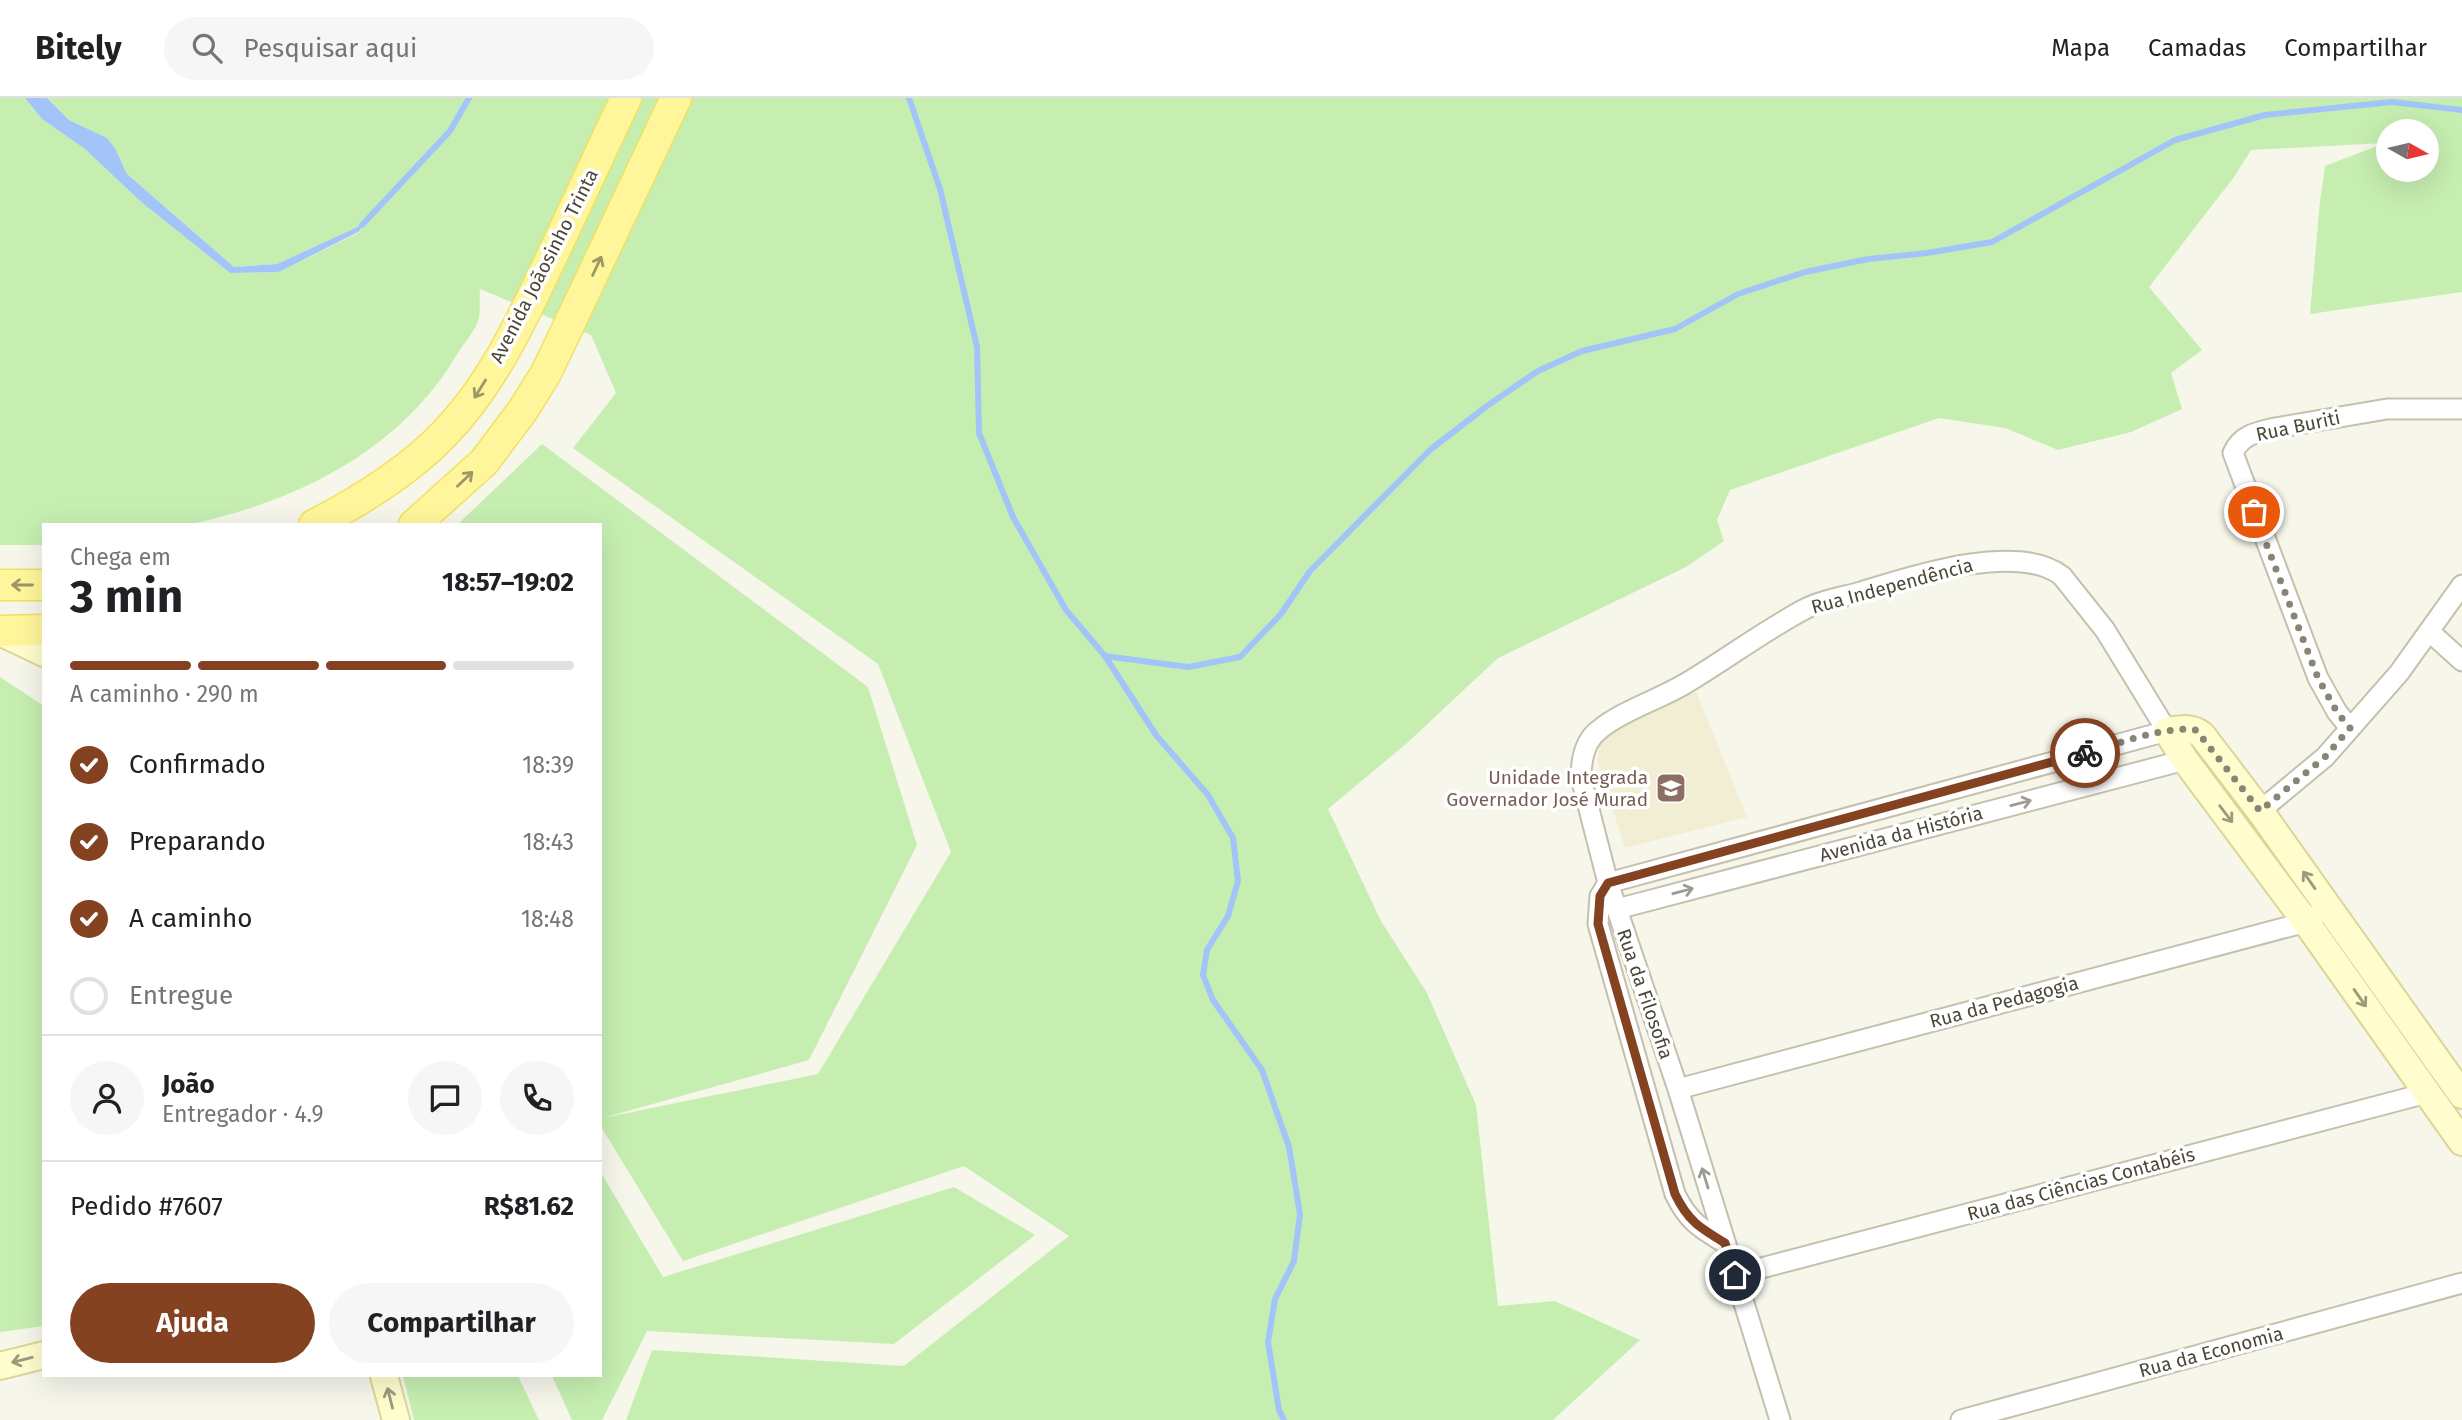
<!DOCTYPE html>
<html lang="pt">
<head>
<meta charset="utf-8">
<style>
  body { margin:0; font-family:"Fira Sans",sans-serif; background:#f6f6f6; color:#202124; height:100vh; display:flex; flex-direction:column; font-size:26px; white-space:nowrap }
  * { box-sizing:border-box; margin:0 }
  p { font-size:23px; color:#757577 }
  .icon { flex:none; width:38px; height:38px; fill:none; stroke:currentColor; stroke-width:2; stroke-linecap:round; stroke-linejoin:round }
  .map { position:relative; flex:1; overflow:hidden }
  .details { position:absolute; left:42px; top:425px; width:560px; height:854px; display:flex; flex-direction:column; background:#fff; border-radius:0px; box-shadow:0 7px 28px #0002 }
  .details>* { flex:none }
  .needle { width:46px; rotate:98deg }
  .buttons { position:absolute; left:2376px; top:21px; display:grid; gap:14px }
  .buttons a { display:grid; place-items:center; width:63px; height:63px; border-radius:50%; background:#fff; box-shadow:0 7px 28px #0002; font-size:35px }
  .pin { position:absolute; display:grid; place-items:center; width:60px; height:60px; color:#fff; margin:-30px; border:4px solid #fff; border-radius:50%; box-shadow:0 2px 7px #0007 }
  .courier { position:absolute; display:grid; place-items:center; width:70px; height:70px; margin:-35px; border:5px solid #844220; border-radius:50%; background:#fff; color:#222; box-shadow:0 2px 9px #0007 }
  .head em { font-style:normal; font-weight:700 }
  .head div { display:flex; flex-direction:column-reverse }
  .head { display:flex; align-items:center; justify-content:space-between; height:119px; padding:0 28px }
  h1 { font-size:46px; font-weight:700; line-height:52px }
  .bar { display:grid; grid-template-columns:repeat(4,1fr); gap:10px 7px; align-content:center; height:84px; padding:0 28px }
  .bar i { height:9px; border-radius:5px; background:#e0e0e0 }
  .bar .on { background:#844220 }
  .bar p { grid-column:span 4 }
  .line { display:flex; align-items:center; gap:18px; padding:0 28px; border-top:2px solid #e0e0e0 }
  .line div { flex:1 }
  .round { display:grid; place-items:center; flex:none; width:74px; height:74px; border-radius:37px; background:#f6f6f6 }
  ol { padding:0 28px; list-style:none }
  li { display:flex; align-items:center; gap:21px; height:77px }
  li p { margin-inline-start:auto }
  li .icon { padding:7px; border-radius:50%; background:#844220; color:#fff; stroke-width:4 }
  li:last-child { color:#757577 }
  li i { width:38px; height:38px; border:4px solid #e0e0e0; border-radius:50% }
  .primary-button { display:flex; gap:14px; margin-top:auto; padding:14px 28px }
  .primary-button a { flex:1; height:80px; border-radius:42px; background:#844220; color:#fff; font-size:28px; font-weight:700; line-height:80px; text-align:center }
  .primary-button a+a { background:#f6f6f6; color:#202124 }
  header { display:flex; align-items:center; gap:42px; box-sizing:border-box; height:98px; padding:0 35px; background:#fff; border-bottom:2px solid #e0e0e0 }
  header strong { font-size:33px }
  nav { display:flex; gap:38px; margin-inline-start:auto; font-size:24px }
  .search { width:490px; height:63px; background:#f6f6f6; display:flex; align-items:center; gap:18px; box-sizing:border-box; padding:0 24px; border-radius:38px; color:#757577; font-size:26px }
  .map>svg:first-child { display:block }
  .education { fill:#f1eed4 }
  .green { fill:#c6eeb1; fill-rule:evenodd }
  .water { fill:#a3c4f8 }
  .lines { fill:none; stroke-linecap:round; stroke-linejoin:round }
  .stream { stroke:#a3c4f8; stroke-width:6 }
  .street-casing { stroke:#c4c0ac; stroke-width:23 }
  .secondary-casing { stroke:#dbd697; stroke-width:30 }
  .primary-casing { stroke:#f0e160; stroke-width:33 }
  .street { stroke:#fff; stroke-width:19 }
  .secondary { stroke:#fffdcd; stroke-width:26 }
  .primary { stroke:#fff69c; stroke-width:30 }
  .oneway { stroke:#9d9665 }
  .oneway2 { stroke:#9d9a92 }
  .oneway3 { stroke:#9d997b }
  .done { stroke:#888577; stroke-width:7; stroke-dasharray:0 12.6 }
  .route { stroke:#844220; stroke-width:9 }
  .labels { text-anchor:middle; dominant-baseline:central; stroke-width:7; stroke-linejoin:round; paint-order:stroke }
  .street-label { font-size:19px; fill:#4c4838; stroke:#fff }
  .education-label { font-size:19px; fill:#785e54; stroke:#fff; text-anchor:end }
</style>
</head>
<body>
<header>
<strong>Bitely</strong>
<div class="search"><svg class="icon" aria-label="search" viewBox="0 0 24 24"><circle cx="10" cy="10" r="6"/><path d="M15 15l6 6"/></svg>Pesquisar aqui</div>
<nav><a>Mapa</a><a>Camadas</a><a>Compartilhar</a></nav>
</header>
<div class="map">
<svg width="2462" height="1322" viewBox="0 0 2462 1322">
  <rect width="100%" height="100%" fill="#f7f6eb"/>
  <path class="education" d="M1696,594L1747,719L1625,750L1597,662L1602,635Z"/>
  <g class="green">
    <path d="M0,0H25L42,21L85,51L140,103L230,175L279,174L360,134L361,128L277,166L234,169L127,76L115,50L107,40L69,22L47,0H2462V194L2310,216L2320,103L2325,68L2385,45L2251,52L2234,79L2149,189L2202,252L2171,275L2182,311L2131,334L2058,352L2005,330L1939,320L1730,392L1717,422L1724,443L1686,469L1498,560L1406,646L1328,711L1381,823L1427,895L1476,1007L1498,1208L1555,1203L1640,1242L1553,1322H626L652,1252L904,1268L1069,1138L964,1068L683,1163L600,1027V427H457L542,346L868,589L917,747L809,962L603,1020L818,976L951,754L878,566L573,350L616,295L591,237L480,191C479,201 481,214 478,223C474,234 464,245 458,255C400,354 295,404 187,427H44V447H0ZM2389,33H2427V72H2389Z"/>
    <path d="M0,579L44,608V1228L0,1234Z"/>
    <path d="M600,1073L663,1179L954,1089L1035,1137L894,1246L647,1233L602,1322H572L552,1278H600Z"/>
    <path d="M403,1278H518L539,1322H414Z"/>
  </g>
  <path class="water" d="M25,0H47L69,22L107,40L115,50L127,76L234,169L277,166L362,127L360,133L279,174L230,175L140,103L85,51L42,21Z"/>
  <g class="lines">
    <g class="stream">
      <path d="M909,0L940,91L977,249L979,335L1013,419L1066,512L1105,558L1188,569L1240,559L1281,516L1310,473L1431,351L1487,308L1538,273L1582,253L1675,231L1738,196L1805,174L1868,161L1927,155L1992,144L2175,42L2265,17L2392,4L2462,12"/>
      <path d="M362,127L450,33L469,0"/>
      <path d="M1105,558L1156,637L1208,697L1233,740L1238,783L1228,818L1207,852L1203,877L1213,902L1262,972L1289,1049L1300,1116L1294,1163L1275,1201L1268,1244L1279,1312L1284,1322"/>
    </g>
    <g class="street-casing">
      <g id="street">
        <path d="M2430,534L2462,563"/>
        <path d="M2350,630L2337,614L2318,580L2233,355C2241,337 2257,334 2275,330L2387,311H2462"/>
        <path d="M2260,713L2325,659L2399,575L2462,487"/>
        <path d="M1608,785L2167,633L2105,532L2062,478C2017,443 1910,479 1861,494C1843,499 1821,502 1805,511C1763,533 1724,563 1683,587C1657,602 1622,613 1599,632C1584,643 1581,663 1581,680L1608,785L1678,991L1780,1322"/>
        <path d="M1608,785L1600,798L1598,826L1675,1096C1688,1123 1700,1130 1725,1145"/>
        <path d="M1617,811L2185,662"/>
        <path d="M1678,991L2306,824L2315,818"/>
        <path d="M1735,1177L2427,995"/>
        <path d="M1961,1322L2462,1185"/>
      </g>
    </g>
    <g class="secondary-casing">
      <g id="secondary">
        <path d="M0,534L44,555"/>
        <path d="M2462,997L2260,713L2202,637C2191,628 2180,631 2167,633L2185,662L2306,824L2462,1044"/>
        <path d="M0,1268L44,1257"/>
        <path d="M384,1278L396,1322"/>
      </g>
    </g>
    <g class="primary-casing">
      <g id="primary">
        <path d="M314,427C360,403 408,374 444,336C494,285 524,217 554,154C578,103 602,51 626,0"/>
        <path d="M414,427L484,364L523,312L546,275L568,229L676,0"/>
        <path d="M0,487H44"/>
        <path d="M0,533L44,532"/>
      </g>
    </g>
    <use href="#street" class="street"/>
    <use href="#secondary" class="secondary"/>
    <use href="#primary" class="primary"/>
  </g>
  <defs><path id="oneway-shaft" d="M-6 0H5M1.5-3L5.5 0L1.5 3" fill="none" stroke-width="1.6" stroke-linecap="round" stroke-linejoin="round" transform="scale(1.75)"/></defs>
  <g class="oneway">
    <use href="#oneway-shaft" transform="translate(597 168) rotate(-65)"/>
    <use href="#oneway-shaft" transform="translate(480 291) rotate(122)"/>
    <use href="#oneway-shaft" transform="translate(465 381) rotate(-44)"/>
    <use href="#oneway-shaft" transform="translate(22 487) rotate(180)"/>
  </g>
  <g class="oneway2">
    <use href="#oneway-shaft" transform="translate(2021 705) rotate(-15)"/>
    <use href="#oneway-shaft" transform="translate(1683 793) rotate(-15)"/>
    <use href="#oneway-shaft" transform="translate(1705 1080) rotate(-107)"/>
  </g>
  <g class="oneway3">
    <use href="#oneway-shaft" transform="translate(2226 716) rotate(53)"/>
    <use href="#oneway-shaft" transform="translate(2309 782) rotate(-125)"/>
    <use href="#oneway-shaft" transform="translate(2360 900) rotate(55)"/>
    <use href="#oneway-shaft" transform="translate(22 1262) rotate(166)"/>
    <use href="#oneway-shaft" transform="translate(390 1300) rotate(-104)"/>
  </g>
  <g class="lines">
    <path class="done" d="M2085,655C2114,647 2167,627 2196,632L2260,713L2325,659L2350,630L2337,614L2318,580L2254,414"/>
    <path class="route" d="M1735,1177L1725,1145C1700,1130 1688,1123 1675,1096L1598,826L1600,798L1608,785L2085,655"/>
  </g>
  <defs>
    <g id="school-square" transform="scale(1.575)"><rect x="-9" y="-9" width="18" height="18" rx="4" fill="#8d6e63" stroke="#fff"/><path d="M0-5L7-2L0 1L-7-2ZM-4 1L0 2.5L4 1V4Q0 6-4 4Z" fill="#fff"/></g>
  </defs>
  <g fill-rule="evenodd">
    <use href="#school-square" x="1671" y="690"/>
  </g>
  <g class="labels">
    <g class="street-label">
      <text transform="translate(544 168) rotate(-63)">Avenida Joãosinho Trinta</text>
      <text transform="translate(2298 328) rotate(-12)">Rua Buriti</text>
      <text transform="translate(1892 488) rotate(-15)">Rua Independência</text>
      <text transform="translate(1901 736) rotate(-15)">Avenida da História</text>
      <text transform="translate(1645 896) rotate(71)">Rua da Filosofia</text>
      <text transform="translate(2004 904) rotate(-15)">Rua da Pedagogia</text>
      <text transform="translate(2081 1086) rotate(-15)">Rua das Ciências Contabéis</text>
      <text transform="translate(2211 1254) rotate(-15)">Rua da Economia</text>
    </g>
    <g class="education-label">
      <text x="1648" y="679">Unidade Integrada<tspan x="1648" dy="22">Governador José Murad</tspan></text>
    </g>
  </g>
</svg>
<div class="buttons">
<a><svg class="needle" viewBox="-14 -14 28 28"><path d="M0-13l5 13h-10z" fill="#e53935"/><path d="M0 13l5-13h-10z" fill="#757577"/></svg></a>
</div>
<div class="pin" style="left:2254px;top:414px;background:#ea580c"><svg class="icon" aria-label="bag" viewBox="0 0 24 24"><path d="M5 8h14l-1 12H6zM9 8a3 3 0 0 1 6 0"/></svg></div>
<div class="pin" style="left:1735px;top:1177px;background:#1f2937"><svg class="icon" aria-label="home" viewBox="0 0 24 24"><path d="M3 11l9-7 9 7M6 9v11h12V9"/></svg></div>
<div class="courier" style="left:2085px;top:655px"><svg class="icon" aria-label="bike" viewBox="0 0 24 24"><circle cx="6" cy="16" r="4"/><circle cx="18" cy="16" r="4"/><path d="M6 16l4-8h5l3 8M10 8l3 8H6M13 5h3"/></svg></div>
<section class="details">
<div class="head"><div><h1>3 min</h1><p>Chega em</p></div><em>18:57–19:02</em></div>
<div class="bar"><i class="on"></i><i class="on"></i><i class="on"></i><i></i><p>A caminho · 290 m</p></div>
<ol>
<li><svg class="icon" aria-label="check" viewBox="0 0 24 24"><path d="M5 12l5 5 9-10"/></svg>Confirmado<p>18:39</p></li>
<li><svg class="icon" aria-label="check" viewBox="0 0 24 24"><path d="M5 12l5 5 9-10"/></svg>Preparando<p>18:43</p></li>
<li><svg class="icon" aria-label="check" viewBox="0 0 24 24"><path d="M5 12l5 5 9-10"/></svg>A caminho<p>18:48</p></li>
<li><i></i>Entregue</li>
</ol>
<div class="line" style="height:126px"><a class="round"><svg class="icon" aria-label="person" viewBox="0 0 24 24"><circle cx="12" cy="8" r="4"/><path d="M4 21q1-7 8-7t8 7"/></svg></a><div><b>João</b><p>Entregador · 4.9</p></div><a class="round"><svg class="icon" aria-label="chat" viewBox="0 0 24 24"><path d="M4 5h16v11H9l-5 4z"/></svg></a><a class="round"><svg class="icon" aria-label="phone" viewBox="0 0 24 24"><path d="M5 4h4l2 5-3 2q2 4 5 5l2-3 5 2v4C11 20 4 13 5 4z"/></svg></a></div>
<div class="line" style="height:91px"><div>Pedido #7607</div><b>R$81.62</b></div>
<div class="primary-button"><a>Ajuda</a><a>Compartilhar</a></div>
</section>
</div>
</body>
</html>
